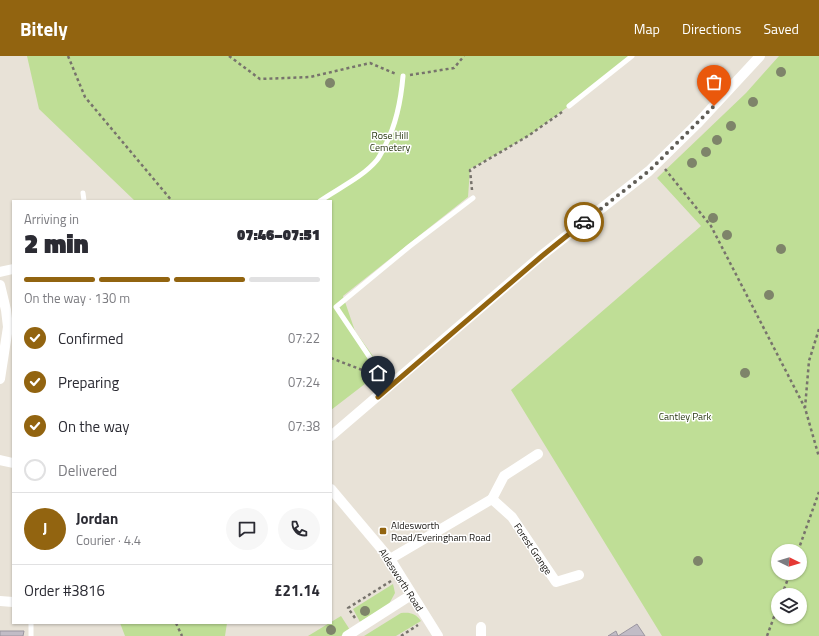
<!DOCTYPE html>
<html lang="en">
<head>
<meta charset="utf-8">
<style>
  body { margin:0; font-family:"Titillium Web",sans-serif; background:#f7f7f7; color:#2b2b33; height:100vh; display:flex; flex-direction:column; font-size:15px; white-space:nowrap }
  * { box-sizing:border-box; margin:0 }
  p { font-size:13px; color:#7c7c81 }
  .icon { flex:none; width:22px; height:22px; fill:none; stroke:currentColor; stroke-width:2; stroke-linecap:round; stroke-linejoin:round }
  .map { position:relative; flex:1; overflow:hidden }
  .side { position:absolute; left:12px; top:144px; width:320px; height:424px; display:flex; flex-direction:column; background:#fff; border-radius:0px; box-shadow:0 1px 3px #0004 }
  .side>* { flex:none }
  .needle { width:26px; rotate:95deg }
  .tools { position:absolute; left:771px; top:488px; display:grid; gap:8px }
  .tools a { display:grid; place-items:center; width:36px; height:36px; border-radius:50%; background:#fff; box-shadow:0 1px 3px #0004; font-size:20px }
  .pin { position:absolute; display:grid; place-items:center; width:34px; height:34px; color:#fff; margin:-41px -17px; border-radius:50% 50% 50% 0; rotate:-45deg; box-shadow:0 0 4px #0007 }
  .pin .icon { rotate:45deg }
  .courier { position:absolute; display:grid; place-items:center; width:40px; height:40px; margin:-20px; border:3px solid #926410; border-radius:50%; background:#fff; color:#222; box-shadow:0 1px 5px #0007 }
  .overview em { font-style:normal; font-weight:800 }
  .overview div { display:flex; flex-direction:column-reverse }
  .overview { display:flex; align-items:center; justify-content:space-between; height:68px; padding:0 12px }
  h1 { font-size:26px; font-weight:800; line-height:30px }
  .bar { display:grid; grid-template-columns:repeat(4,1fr); gap:6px 4px; align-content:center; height:48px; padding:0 12px }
  .bar i { height:5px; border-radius:3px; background:#e1e1e2 }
  .bar .selected { background:#926410 }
  .bar p { grid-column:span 4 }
  .line { display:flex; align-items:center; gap:10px; padding:0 12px; border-top:1px solid #e1e1e2 }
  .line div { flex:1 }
  .round { display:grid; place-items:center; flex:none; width:42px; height:42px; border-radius:21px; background:#f7f7f7 }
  ol { padding:0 12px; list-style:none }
  li { display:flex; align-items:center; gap:12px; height:44px }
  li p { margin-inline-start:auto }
  li .icon { padding:4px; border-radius:50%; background:#926410; color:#fff; stroke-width:4 }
  li:last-child { color:#7c7c81 }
  li i { width:22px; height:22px; border:2px solid #e1e1e2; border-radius:50% }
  header { display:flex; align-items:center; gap:24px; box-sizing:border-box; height:56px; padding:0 20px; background:#926410; color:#fff }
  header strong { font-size:19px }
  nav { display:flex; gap:22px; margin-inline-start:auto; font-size:14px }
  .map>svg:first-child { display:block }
  .green { fill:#bfde96; fill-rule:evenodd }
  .building { fill:#c1bcc6; stroke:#9a959f }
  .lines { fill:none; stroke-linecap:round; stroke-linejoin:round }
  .path { stroke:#77736c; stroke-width:2.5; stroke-dasharray:3 3; stroke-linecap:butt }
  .lane { stroke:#fff; stroke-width:5 }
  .street { stroke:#fff; stroke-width:10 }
  .tree { fill:#7e846a }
  .done { stroke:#605d56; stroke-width:4; stroke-dasharray:0 7.2 }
  .route { stroke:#926410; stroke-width:5 }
  .poi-dot { fill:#926410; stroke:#fff; stroke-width:1.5 }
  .labels { text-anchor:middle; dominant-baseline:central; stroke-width:3; stroke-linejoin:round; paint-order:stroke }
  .park-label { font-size:10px; fill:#283711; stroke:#fff }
  .poi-label { font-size:10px; fill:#171511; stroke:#fff; text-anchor:start }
  .street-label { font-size:10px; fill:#171511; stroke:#fff }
</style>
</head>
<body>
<header>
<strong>Bitely</strong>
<nav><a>Map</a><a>Directions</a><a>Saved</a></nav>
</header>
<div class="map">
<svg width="819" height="580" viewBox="0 0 819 580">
  <rect width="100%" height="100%" fill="#e8e2d7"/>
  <g class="green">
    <path d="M27,0H631L569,50L528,80L470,113L468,141L343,240L355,275L383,314L331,354V145H135L39,53Z"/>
    <path d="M779,0H819V580H662L511,334L701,170L657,122L746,37ZM778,495H800V517H778ZM778,539H800V561H778Z"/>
    <path d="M393,528L395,537L389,548L360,566L353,553Z"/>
    <path d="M401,557C410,556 415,557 421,565L396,580H364Z"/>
    <path d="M341,560L350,574L341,580H308Z"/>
    <path d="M120,567H227L225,580H125Z"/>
  </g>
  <g class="building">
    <path d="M637,568L645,580H608L616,575L618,580Z"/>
    <path d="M0,575H24L23,580H0Z"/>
  </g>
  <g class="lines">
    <g class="path">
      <path d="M68,0L85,41L172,145"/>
      <path d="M229,0L260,23L310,21L370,7L396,18"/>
      <path d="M410,19L454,12L464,0"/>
      <path d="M665,113L711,170L805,352"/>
      <path d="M472,134L470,114L528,80L562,56"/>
      <path d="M819,273L809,305L805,352L819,401"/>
      <path d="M331,302L370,317"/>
      <path d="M798,495L819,436"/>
      <path d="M782,539L790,517"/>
      <path d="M355,562L348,552L391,525"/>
      <path d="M176,567L182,580"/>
      <path d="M401,580L418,569"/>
      <path d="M767,580L778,550"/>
    </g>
    <g class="lane">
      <path d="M569,50L632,0"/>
      <path d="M83,137L84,145"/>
      <path d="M320,145C337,133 363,121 377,104C381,99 383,93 386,88C397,66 401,44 403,20"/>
      <path d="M389,330L336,251L410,190L473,142"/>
      <path d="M31,567V580"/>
    </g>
    <g class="street">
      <path d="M0,216L13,213"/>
      <path d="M0,229L6,254L8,271L0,323"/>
      <path d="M331,380L541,200L649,115L697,68L760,0"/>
      <path d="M0,404L13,407"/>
      <path d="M331,433L390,503L438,580"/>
      <path d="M492,443L504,420L538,398"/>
      <path d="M390,503L492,443L512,461L556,526L579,519"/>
      <path d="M0,545L13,546"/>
      <path d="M481,571V580"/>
      <path d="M347,580L411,539"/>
    </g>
  </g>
  <g class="tree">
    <circle cx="781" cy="16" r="5"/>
    <circle cx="330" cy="27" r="5"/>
    <circle cx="753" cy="46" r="5"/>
    <circle cx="731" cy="70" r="5"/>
    <circle cx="717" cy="84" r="5"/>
    <circle cx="706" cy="96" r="5"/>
    <circle cx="692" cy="107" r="5"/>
    <circle cx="713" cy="162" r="5"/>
    <circle cx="727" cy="179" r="5"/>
    <circle cx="781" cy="193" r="5"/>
    <circle cx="769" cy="239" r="5"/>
    <circle cx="745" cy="317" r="5"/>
    <circle cx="698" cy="505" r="5"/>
    <circle cx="365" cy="555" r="5"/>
    <circle cx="331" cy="574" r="5"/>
  </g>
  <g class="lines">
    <path class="done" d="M584,166L649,115L714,50"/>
    <path class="route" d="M378,341L542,200L584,166"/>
  </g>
  <rect class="poi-dot" x="379" y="471" width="8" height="8" rx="2"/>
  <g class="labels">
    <g class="park-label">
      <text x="390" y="79">Rose Hill<tspan x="390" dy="12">Cemetery</tspan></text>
      <text x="685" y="360">Cantley Park</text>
    </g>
    <g class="poi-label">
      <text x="391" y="469">Aldesworth<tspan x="391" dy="12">Road/Everingham Road</tspan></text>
    </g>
    <g class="street-label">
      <text transform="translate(533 493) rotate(56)">Forest Grange</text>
      <text transform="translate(401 524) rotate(57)">Aldesworth Road</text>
    </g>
  </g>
</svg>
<div class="tools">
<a><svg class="needle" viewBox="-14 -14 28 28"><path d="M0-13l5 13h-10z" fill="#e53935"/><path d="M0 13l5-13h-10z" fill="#7c7c81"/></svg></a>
<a><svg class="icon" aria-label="layers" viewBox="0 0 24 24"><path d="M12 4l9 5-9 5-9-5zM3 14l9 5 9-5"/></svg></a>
</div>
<div class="pin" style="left:714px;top:50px;background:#ea580c"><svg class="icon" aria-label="bag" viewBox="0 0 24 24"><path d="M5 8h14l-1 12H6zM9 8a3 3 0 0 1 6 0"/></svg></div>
<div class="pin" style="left:378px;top:341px;background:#1f2937"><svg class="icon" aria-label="home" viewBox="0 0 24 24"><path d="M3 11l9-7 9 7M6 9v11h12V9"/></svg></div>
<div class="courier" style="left:584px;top:166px"><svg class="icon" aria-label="car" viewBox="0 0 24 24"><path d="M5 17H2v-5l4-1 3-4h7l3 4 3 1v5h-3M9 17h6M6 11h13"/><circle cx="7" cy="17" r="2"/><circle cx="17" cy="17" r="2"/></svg></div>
<section class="side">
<div class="overview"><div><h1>2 min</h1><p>Arriving in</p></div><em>07:46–07:51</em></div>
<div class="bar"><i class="selected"></i><i class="selected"></i><i class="selected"></i><i></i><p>On the way · 130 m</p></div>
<ol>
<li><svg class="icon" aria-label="check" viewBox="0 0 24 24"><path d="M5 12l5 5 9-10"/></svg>Confirmed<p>07:22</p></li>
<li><svg class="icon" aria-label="check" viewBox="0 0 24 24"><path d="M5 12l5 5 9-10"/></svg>Preparing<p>07:24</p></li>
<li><svg class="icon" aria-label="check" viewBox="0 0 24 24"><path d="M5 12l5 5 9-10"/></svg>On the way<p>07:38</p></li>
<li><i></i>Delivered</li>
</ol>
<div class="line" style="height:72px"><b class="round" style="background:#926410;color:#fff">J</b><div><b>Jordan</b><p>Courier · 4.4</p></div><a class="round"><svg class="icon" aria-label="chat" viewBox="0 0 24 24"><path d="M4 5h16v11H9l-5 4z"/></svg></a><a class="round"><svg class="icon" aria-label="phone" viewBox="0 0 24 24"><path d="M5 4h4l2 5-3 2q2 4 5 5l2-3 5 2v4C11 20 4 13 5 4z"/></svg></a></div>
<div class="line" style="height:52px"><div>Order #3816</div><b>£21.14</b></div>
</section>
</div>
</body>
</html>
